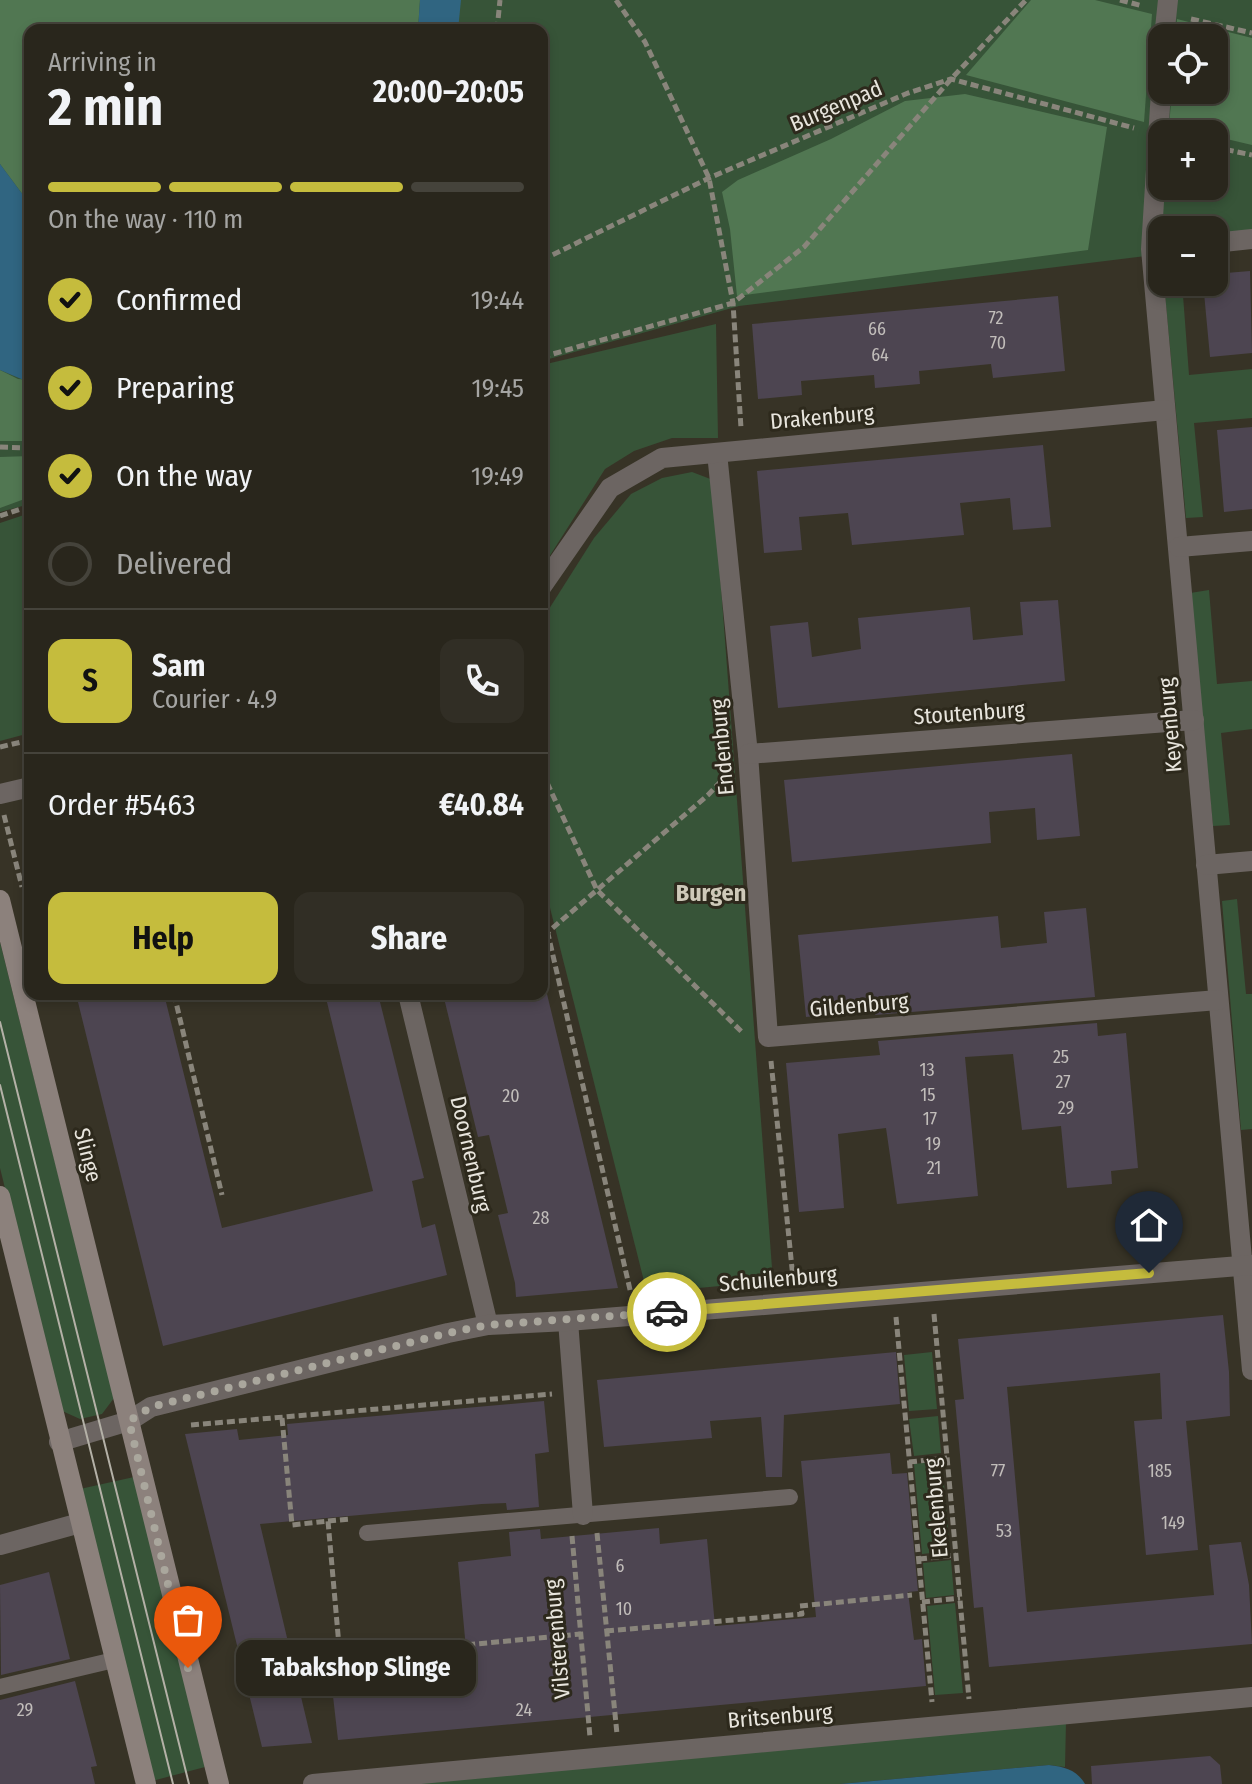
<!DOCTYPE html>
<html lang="en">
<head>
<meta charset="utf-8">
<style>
  body { margin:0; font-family:"Fira Sans Condensed",sans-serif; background:#312e25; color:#f1f3f6; height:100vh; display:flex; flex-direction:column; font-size:30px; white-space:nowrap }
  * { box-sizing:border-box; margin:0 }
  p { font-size:26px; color:#a5a5a3 }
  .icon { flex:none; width:44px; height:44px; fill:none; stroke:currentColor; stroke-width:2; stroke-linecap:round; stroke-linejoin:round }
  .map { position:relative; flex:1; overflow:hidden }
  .details { position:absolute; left:24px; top:24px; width:524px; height:976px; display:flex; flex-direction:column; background:#29261c; border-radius:16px; box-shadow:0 4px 12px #0003,0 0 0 2px #45433b }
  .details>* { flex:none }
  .buttons { position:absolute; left:1148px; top:24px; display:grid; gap:16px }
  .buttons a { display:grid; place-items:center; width:80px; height:80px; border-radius:16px; background:#29261c; box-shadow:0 4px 12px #0003,0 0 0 2px #45433b; font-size:40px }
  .pin { position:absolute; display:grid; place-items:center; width:68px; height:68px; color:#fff; margin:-82px -34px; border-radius:50% 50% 50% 0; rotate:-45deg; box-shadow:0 0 8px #0007 }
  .pin .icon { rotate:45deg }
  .courier { position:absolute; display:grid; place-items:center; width:80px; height:80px; margin:-40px; border:6px solid #c5bc3d; border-radius:50%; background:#fff; color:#222; box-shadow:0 2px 10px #0007 }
  .bubble { position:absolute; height:56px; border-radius:16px; background:#29261c; box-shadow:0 4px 12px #0003,0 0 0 2px #45433b; font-size:26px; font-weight:700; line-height:56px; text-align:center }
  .overview em { font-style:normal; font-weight:700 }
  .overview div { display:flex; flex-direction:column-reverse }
  .overview { display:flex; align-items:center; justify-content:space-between; height:136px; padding:0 24px }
  h1 { font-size:52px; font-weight:700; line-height:60px }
  .bar { display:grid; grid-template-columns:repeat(4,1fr); gap:12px 8px; align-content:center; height:96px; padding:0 24px }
  .bar i { height:10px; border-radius:6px; background:#45433b }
  .bar .on { background:#c5bc3d }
  .bar p { grid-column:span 4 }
  .line { display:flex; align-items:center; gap:20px; padding:0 24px; border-top:2px solid #45433b }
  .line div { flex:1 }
  .round { display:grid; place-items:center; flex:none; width:84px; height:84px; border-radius:16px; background:#312e25 }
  ol { padding:0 24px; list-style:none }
  li { display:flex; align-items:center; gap:24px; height:88px }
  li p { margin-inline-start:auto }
  li .icon { padding:8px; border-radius:50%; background:#c5bc3d; color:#111; stroke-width:4 }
  li:last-child { color:#a5a5a3 }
  li i { width:44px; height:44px; border:4px solid #45433b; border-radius:50% }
  .action { display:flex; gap:16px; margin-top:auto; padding:16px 24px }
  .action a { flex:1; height:92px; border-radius:16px; background:#c5bc3d; color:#111; font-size:32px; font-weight:700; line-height:92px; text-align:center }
  .action a+a { background:#312e25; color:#f1f3f6 }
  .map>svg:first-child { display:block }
  .green { fill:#375438; fill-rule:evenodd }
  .forest { fill:#517752 }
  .water { fill:#306581 }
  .building { fill:#4d4551 }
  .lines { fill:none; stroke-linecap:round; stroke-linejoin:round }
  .path { stroke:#89857b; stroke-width:5; stroke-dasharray:8 4; stroke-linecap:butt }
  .lane { stroke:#6c6562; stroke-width:16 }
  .street { stroke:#6c6562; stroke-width:20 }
  .secondary { stroke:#8c817c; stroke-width:20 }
  .tram { stroke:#b4b1a7; stroke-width:2 }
  .done { stroke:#aaa79d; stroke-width:8; stroke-dasharray:0 14.4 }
  .route { stroke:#c5bc3d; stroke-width:10 }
  .labels { text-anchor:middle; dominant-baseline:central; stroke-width:6; stroke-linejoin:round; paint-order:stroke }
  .number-label { font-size:18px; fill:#c1bdba }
  .street-label { font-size:22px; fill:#e8e5dd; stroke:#2d291c }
  .neighbourhood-label { font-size:24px; font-weight:bold; fill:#cec9b9; stroke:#2d291c }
</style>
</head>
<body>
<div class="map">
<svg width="1252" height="1784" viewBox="0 0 1252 1784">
  <rect width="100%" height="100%" fill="#373326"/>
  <g class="green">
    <path d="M0,0H1252V243L1214,248V230H1162V254L739,306L542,361V30H30V504L0,512ZM1162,38H1214V90H1162ZM1162,134H1214V186H1162Z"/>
    <path d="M1182,282L1189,375L1252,369V418L1194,423L1203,517L1186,518L1164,284Z"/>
    <path d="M716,324L718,438H672L634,451L605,469L542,568V365Z"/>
    <path d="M692,472L713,480L773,1281L647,1293L542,876V620L594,538L631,494L662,478Z"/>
    <path d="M30,513V733L0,741V523Z"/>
    <path d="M1209,590L1217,684L1252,681V729L1221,733L1230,825L1213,826L1190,593Z"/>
    <path d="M1237,899L1246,994H1252V1129L1241,1130L1222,901Z"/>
    <path d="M0,942L114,1398L102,1414L80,1419L60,1410L0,1168Z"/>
    <path d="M932,1352L937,1409L909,1411L904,1355Z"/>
    <path d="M938,1416L941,1453L914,1456L909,1419Z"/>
    <path d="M942,1461L950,1551L922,1554L914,1464Z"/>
    <path d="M134,1477L205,1767L152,1781L80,1489Z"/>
    <path d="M951,1560L954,1595L926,1598L923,1563Z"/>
    <path d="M955,1603L963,1693L935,1695L927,1606Z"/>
    <path d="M1066,1722L1065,1767L1049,1765L840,1784H389Z"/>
  </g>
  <g class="forest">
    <path d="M0,0H420L418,30H30V211L26,199L0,164Z"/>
    <path d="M1031,0H1095L1152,14L1144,122L966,75Z"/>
    <path d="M1177,19L1252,38V145L1214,136V134L1169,127L1172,90H1214V38H1176Z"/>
    <path d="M965,94L1107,127L1088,250L737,296L730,229L722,192L738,180L831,139L905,101Z"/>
    <path d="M0,370L18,379L30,380V441H0Z"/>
    <path d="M30,456V497L0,508V457Z"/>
  </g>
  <g class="water">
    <path d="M420,0H461L458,30H418Z"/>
    <path d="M0,164L26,199L30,211V380L26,381L0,370Z"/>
    <path d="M1049,1765C1065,1767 1077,1770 1085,1784H840Z"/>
  </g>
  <g class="building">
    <path d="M1250,271L1252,353L1210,357L1203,282H1214V274Z"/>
    <path d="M1058,296L1065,371L993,378L991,364L919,371L920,384L875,388L874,375L801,381L802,395L758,399L752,324Z"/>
    <path d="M1252,427V509L1224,512L1217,430Z"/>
    <path d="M1043,445L1051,527L1013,530L1010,498L960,503L964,535L852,545L848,513L799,517L802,550L764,553L757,471Z"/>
    <path d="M1058,600L1065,681L778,708L770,626L808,622L812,657L861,649L858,618L970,607L973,640L1023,635L1020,602Z"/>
    <path d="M1072,754L1080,836L1037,840L1035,808L989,812L991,843L792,862L784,780Z"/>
    <path d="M1086,908L1095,997L875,1015V1010L806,1017L798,935L998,916L1001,948L1047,943L1044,912Z"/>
    <path d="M76,994H164L222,1228L373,1191L325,994H378L424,1178L412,1181L422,1228L435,1224L447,1275L163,1346Z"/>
    <path d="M443,994H547L618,1288L516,1297L515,1283L498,1215L508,1213L489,1135L478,1137Z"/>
    <path d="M1097,1023L1098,1036L1126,1033L1138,1168L1111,1171L1112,1184L1067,1188L1061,1126L1022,1130L1013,1054L965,1057L978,1196L897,1204L886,1128L838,1134L844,1208L799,1212L786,1063L880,1055L878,1041Z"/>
    <path d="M1223,1315L1229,1372L1230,1416L1186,1421L1198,1550L1146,1555L1134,1421L1162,1419L1160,1373L1007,1387L1027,1612L1214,1595L1209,1545L1241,1542L1249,1585L1252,1644L989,1667L983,1607L974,1608L955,1400L964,1399L958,1339Z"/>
    <path d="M896,1352L900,1404L784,1415L782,1477H766L761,1417L710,1421L712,1438L604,1447L597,1380Z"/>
    <path d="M544,1401L549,1452L535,1454L539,1507L507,1510L506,1503L482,1504L260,1524L312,1743L262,1747L185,1434L237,1429L239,1440L288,1435L287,1424Z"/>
    <path d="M890,1453L892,1474L907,1473L918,1591L908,1592L914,1640L922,1639L926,1686L338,1740L329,1661L466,1649L458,1562L511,1556L509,1532L540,1529L541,1539L659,1528L660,1544L707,1539L715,1626L816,1617L801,1461Z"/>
    <path d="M49,1572L70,1659L1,1675L0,1585Z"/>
    <path d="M75,1681L97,1766L91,1767L95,1784H0V1700Z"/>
    <path d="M1210,1756L1220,1765L1222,1784H1092L1091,1766Z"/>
  </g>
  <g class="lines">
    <g class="path">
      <path d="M616,0L645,42L709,178L733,303L741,428"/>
      <path d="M1120,0L1143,6"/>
      <path d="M1191,19L1252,33"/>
      <path d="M497,30L500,0"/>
      <path d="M1214,147L1252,155"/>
      <path d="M542,260L709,178L908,93L951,79L1134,128"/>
      <path d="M542,357L733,303L804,247L951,79L1026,0"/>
      <path d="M0,447L30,448"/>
      <path d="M0,516L30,506"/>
      <path d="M0,747L30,740"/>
      <path d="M542,772L597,890L743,1033"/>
      <path d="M4,815L22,887"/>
      <path d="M542,908L631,1294"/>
      <path d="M542,933L548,932L708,795L726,776"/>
      <path d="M174,994L222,1195"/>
      <path d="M771,1061L793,1278"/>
      <path d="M934,1314L969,1699"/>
      <path d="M896,1317L932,1702"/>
      <path d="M282,1418L292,1525L328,1521L340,1657L581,1634"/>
      <path d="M191,1425L552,1394"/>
      <path d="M909,1462L947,1458"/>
      <path d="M328,1521L351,1519"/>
      <path d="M597,1533L617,1734"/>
      <path d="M572,1536L590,1737"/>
      <path d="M919,1559L956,1555"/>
      <path d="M922,1602L960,1598"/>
      <path d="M800,1606L912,1595"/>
      <path d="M606,1631L802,1614L801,1609"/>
    </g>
    <g class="lane">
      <path d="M367,1533L790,1497"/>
      <path d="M0,1687L114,1660"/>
    </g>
    <g class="street">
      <path d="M1164,38L1168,0"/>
      <path d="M1162,75L1151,249L1252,1370"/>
      <path d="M1214,243L1252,239"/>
      <path d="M717,453L748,754L768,1037L1218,1000"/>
      <path d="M1179,547L1252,541"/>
      <path d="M542,586L610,488L662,458L1165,410"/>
      <path d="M748,754L1194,720"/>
      <path d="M0,794L30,787"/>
      <path d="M1206,865L1252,861"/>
      <path d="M408,994L488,1325"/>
      <path d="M568,1321L583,1515"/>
      <path d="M59,1442L129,1421L151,1407L448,1333L488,1325L568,1321L1252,1265"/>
      <path d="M0,1545L80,1523"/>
      <path d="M313,1784L1252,1697"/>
    </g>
    <g class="secondary">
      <path d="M0,900L219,1784"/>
      <path d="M0,1196L146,1784"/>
    </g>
    <g class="tram">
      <path d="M0,1022L189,1784"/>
      <path d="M0,1085L173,1784"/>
    </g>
  </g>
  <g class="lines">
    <path class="done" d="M188,1668L129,1421L151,1407L448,1333L488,1325L667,1312"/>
    <path class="route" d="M667,1312L1149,1273"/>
  </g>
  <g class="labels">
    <g class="number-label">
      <text x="996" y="318">72</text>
      <text x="877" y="329">66</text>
      <text x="998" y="343">70</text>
      <text x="880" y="355">64</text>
      <text x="1061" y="1057">25</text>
      <text x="927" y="1070">13</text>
      <text x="1063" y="1082">27</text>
      <text x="928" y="1095">15</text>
      <text x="511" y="1096">20</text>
      <text x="1066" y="1108">29</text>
      <text x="930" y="1119">17</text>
      <text x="933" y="1144">19</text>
      <text x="934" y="1168">21</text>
      <text x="541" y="1218">28</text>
      <text x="998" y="1471">77</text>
      <text x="1160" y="1471">185</text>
      <text x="1173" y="1523">149</text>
      <text x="1004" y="1531">53</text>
      <text x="620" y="1566">6</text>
      <text x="624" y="1609">10</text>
      <text x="25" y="1710">29</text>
      <text x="524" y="1710">24</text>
    </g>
    <g class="street-label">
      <text transform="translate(836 106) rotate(-23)">Burgenpad</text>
      <text transform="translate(822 417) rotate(-5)">Drakenburg</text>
      <text transform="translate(969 713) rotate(-4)">Stoutenburg</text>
      <text transform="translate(1170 725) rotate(-95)">Keyenburg</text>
      <text transform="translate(722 747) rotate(-95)">Endenburg</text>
      <text transform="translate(859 1005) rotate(-5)">Gildenburg</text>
      <text transform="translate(471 1154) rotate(77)">Doornenburg</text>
      <text transform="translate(88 1155) rotate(76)">Slinge</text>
      <text transform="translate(778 1279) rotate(-5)">Schuilenburg</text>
      <text transform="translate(936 1508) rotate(-95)">Ekelenburg</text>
      <text transform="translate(557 1639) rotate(-95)">Vilsterenburg</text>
      <text transform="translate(780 1716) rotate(-5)">Britsenburg</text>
    </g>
    <g class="neighbourhood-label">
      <text x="711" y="893">Burgen</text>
    </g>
  </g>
</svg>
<div class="buttons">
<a><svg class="icon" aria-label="locate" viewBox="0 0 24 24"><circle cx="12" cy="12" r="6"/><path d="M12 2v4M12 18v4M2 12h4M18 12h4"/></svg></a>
<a>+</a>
<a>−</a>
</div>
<div class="pin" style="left:188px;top:1668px;background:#ea580c"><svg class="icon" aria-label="bag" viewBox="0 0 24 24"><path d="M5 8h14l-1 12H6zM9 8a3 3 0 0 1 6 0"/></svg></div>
<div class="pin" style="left:1149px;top:1273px;background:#1f2937"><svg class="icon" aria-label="home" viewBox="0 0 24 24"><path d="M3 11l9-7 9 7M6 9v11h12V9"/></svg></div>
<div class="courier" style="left:667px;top:1312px"><svg class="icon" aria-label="car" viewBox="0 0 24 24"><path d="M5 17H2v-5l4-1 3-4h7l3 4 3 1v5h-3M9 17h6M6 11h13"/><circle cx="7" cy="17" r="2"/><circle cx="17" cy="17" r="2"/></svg></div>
<div class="bubble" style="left:236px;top:1640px;width:240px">Tabakshop Slinge</div>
<section class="details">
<div class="overview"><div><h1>2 min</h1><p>Arriving in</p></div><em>20:00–20:05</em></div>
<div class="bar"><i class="on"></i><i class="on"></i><i class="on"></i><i></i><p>On the way · 110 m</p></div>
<ol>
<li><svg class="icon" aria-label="check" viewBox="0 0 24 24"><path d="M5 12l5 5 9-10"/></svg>Confirmed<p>19:44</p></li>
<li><svg class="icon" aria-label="check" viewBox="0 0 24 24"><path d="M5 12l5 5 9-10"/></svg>Preparing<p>19:45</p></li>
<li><svg class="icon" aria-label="check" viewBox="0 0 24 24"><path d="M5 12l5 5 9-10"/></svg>On the way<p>19:49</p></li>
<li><i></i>Delivered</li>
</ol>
<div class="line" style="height:144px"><b class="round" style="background:#c5bc3d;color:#111">S</b><div><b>Sam</b><p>Courier · 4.9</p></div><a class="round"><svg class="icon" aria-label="phone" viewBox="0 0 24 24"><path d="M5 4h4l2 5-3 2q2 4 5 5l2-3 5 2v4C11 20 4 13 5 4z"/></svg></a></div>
<div class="line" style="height:104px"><div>Order #5463</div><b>€40.84</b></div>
<div class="action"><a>Help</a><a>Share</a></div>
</section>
</div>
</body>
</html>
